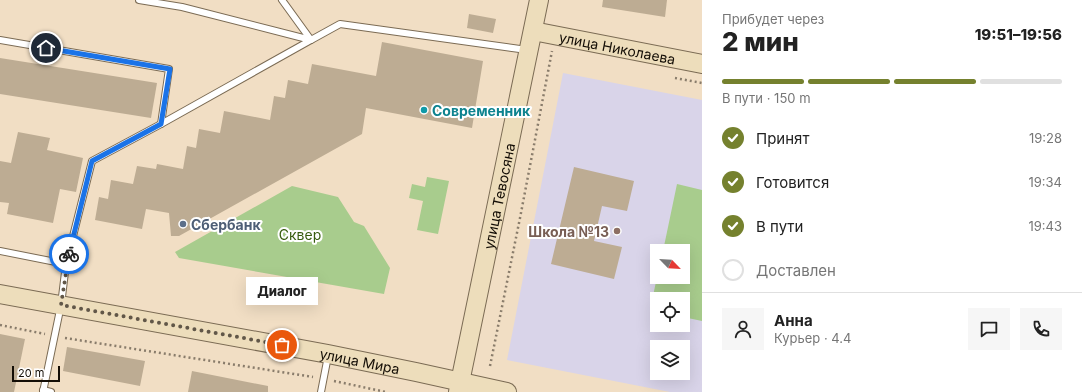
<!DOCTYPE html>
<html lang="ru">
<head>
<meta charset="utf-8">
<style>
  body { margin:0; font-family:Inter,sans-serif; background:#f6f6f6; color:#222; height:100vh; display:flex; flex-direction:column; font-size:15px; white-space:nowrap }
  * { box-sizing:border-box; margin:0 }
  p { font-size:13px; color:#767676 }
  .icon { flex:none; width:22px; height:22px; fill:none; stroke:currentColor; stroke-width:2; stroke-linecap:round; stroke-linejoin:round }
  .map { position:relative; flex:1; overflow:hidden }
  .panel { display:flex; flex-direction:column; background:#fff; width:380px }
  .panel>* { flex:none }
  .needle { width:26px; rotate:115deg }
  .buttons { position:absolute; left:650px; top:244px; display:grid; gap:8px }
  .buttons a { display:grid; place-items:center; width:40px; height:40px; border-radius:0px; background:#fff; box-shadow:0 4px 16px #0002; font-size:20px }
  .scale { position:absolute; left:12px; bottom:10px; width:48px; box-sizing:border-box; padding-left:4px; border:2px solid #140e06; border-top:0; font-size:11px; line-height:14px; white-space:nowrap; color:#140e06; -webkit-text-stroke:3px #fff; paint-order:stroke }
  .pin { position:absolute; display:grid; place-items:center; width:34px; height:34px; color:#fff; margin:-17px; border:2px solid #fff; border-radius:50%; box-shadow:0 1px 4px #0007 }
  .courier { position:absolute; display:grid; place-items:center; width:40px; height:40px; margin:-20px; border:3px solid #1a73e8; border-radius:50%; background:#fff; color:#222; box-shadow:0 1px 5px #0007 }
  .bubble { position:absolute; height:28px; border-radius:0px; background:#fff; box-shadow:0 4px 16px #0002; font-size:13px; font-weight:800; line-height:28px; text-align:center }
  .summary em { font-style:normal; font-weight:800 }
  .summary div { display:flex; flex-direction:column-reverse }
  .summary { display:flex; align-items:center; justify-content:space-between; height:68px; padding:0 20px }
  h1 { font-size:26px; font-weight:800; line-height:30px }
  .bar { display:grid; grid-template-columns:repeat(4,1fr); gap:6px 4px; align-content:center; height:48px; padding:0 20px }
  .bar i { height:5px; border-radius:3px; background:#e0e0e0 }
  .bar .selected { background:#75812e }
  .bar p { grid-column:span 4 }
  .line { display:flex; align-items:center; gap:10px; padding:0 20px; border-top:1px solid #e0e0e0 }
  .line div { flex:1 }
  .round { display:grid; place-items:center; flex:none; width:42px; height:42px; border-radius:0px; background:#f6f6f6 }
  ol { padding:0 20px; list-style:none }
  li { display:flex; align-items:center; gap:12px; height:44px }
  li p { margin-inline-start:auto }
  li .icon { padding:4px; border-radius:50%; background:#75812e; color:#fff; stroke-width:4 }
  li:last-child { color:#767676 }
  li i { width:22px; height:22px; border:2px solid #e0e0e0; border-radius:50% }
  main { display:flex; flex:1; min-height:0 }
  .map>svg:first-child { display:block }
  .education { fill:#d9d4e9; fill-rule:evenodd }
  .green { fill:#a8cc8d }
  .building { fill:#bdac93 }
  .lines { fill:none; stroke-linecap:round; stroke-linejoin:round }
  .lane-casing { stroke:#7b6b54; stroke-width:8 }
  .secondary-casing { stroke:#7b6b54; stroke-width:20 }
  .path { stroke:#897c6b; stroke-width:2.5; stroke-dasharray:2 3; stroke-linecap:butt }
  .lane { stroke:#fff; stroke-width:6 }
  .secondary { stroke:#edddbb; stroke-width:18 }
  .done { stroke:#615748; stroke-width:4; stroke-dasharray:0 7.2 }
  .route { stroke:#1a73e8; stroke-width:5 }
  .culture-dot { fill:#0f9aa8; stroke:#fff; stroke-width:1.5 }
  .service-dot { fill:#5c6f8a; stroke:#fff; stroke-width:1.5 }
  .education-dot { fill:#8d6e63; stroke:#fff; stroke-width:1.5 }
  .labels { text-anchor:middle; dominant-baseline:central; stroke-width:4; stroke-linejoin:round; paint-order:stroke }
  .street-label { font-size:14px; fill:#140e06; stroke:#fff }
  .culture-label { font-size:14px; font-weight:bold; fill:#0d838f; stroke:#fff; text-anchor:start }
  .service-label { font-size:14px; font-weight:bold; fill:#4e5e75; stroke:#fff; text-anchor:start }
  .education-label { font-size:14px; font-weight:bold; fill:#785e54; stroke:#fff; text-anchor:end }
  .park-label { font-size:14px; fill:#375c0e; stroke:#fff }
</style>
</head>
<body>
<main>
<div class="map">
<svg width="702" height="392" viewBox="0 0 702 392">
  <rect width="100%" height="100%" fill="#f1dec4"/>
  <path class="education" d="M563,73L702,100V392H670L507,360ZM657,251H683V277H657ZM657,299H683V325H657ZM657,347H683V373H657Z"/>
  <g class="green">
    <path d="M427,177L449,181L438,234L417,230L423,201L409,198L412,184L425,187Z"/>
    <path d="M677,184L702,190V321L683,317V299H657V312L650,310L657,277H683V251H663Z"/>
    <path d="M292,186L338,197L354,222L364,226L390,268L384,294L179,258L175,252Z"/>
  </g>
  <g class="building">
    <path d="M603,0H667L665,17L602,7Z"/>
    <path d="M469,14L496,19L493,33L467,28Z"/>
    <path d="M382,42L483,61L472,128L366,108L362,134L179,236H171L169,213L146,209L142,229L95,220L99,197L108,199L111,180L133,184L137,166L156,169L157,164L183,169L187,146L196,148L199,129L220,133L224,111L270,120L274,96L285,98L288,80L308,84L312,64L376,76Z"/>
    <path d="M0,58L157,83L151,118L0,94Z"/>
    <path d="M18,132L50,138L47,150L83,158L76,192L60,189L53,223L7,214L9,203L0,202V161L11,163Z"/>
    <path d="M574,167L634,181L627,211L602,206L594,241L622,247L614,279L551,264Z"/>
    <path d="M0,334L25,339L14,392H0Z"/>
    <path d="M67,347L145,361L140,386L63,371Z"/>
    <path d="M192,371L268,386V392H188Z"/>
  </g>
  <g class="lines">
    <g class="lane-casing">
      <g id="lane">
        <path d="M139,0L182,7L311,40L340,24L527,50"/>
        <path d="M0,40L169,69L161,124"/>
        <path d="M0,251L66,264"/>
        <path d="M43,390L51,392"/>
        <path d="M43,392L61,305L66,264L92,161L161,124L311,40L282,0"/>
        <path d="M321,392L328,356"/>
      </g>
    </g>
    <g class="secondary-casing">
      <g id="secondary">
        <path id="s1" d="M533,31L702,64"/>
        <path id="s2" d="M0,294L328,354L416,372L507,392"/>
        <path id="s3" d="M458,392L539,0"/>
      </g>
    </g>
    <g class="path">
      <path d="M675,78L702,83"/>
      <path d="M0,325L45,334"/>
      <path d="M65,338L313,377"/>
      <path d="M490,366L520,218L552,51"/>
      <path d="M334,381L386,392"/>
    </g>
    <use href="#lane" class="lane"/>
    <use href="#secondary" class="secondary"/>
  </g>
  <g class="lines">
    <path class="done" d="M69,254L61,305L282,345"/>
    <path class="route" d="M46,48L170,69L161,124L92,161L69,254"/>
  </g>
  <circle class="culture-dot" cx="424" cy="110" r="4"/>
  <circle class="service-dot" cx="183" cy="224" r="4"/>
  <circle class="education-dot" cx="617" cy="231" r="4"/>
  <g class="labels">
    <g class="street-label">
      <text stroke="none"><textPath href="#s1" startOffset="86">улица Николаева</textPath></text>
      <text stroke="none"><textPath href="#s3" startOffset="200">улица Тевосяна</textPath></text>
      <text stroke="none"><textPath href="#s2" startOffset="366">улица Мира</textPath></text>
    </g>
    <g class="culture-label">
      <text x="432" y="110">Современник</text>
    </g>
    <g class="service-label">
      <text x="191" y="224">Сбербанк</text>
    </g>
    <g class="education-label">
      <text x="609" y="231">Школа №13</text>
    </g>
    <g class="park-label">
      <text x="300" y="234">Сквер</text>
    </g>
  </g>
</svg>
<div class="buttons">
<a><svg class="needle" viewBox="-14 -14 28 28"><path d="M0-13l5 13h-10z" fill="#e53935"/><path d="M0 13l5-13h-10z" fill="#767676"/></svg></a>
<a><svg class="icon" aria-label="locate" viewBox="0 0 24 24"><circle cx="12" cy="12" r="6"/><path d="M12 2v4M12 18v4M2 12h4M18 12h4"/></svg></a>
<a><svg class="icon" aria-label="layers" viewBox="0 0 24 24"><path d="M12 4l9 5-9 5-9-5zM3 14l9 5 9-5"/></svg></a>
</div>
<div class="scale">20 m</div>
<div class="pin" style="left:282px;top:345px;background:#ea580c"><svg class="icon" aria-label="bag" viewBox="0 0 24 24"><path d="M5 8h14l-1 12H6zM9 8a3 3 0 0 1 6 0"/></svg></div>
<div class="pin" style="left:46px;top:48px;background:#1f2937"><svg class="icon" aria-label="home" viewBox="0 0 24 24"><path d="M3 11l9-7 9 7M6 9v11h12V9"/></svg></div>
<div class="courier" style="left:69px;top:254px"><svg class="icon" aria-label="bike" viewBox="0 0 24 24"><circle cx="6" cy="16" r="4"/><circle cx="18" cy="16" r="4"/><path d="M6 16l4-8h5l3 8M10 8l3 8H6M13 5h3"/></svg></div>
<div class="bubble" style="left:246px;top:277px;width:72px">Диалог</div>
</div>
<section class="panel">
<div class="summary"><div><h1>2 мин</h1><p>Прибудет через</p></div><em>19:51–19:56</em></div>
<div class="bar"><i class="selected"></i><i class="selected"></i><i class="selected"></i><i></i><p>В пути · 150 m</p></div>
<ol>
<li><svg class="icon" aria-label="check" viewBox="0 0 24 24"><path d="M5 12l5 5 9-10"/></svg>Принят<p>19:28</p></li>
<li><svg class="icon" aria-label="check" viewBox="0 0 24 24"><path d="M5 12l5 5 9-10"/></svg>Готовится<p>19:34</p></li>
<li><svg class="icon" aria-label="check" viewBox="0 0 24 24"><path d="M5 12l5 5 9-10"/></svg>В пути<p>19:43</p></li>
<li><i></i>Доставлен</li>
</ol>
<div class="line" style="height:72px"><a class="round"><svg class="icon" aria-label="person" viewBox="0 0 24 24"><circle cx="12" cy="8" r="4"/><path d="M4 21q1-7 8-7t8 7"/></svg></a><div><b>Анна</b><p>Курьер · 4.4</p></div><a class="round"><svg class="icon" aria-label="chat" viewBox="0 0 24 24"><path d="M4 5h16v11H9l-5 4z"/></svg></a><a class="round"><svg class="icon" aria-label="phone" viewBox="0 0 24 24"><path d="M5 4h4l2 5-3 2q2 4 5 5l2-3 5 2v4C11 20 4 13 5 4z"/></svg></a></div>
</section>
</main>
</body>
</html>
